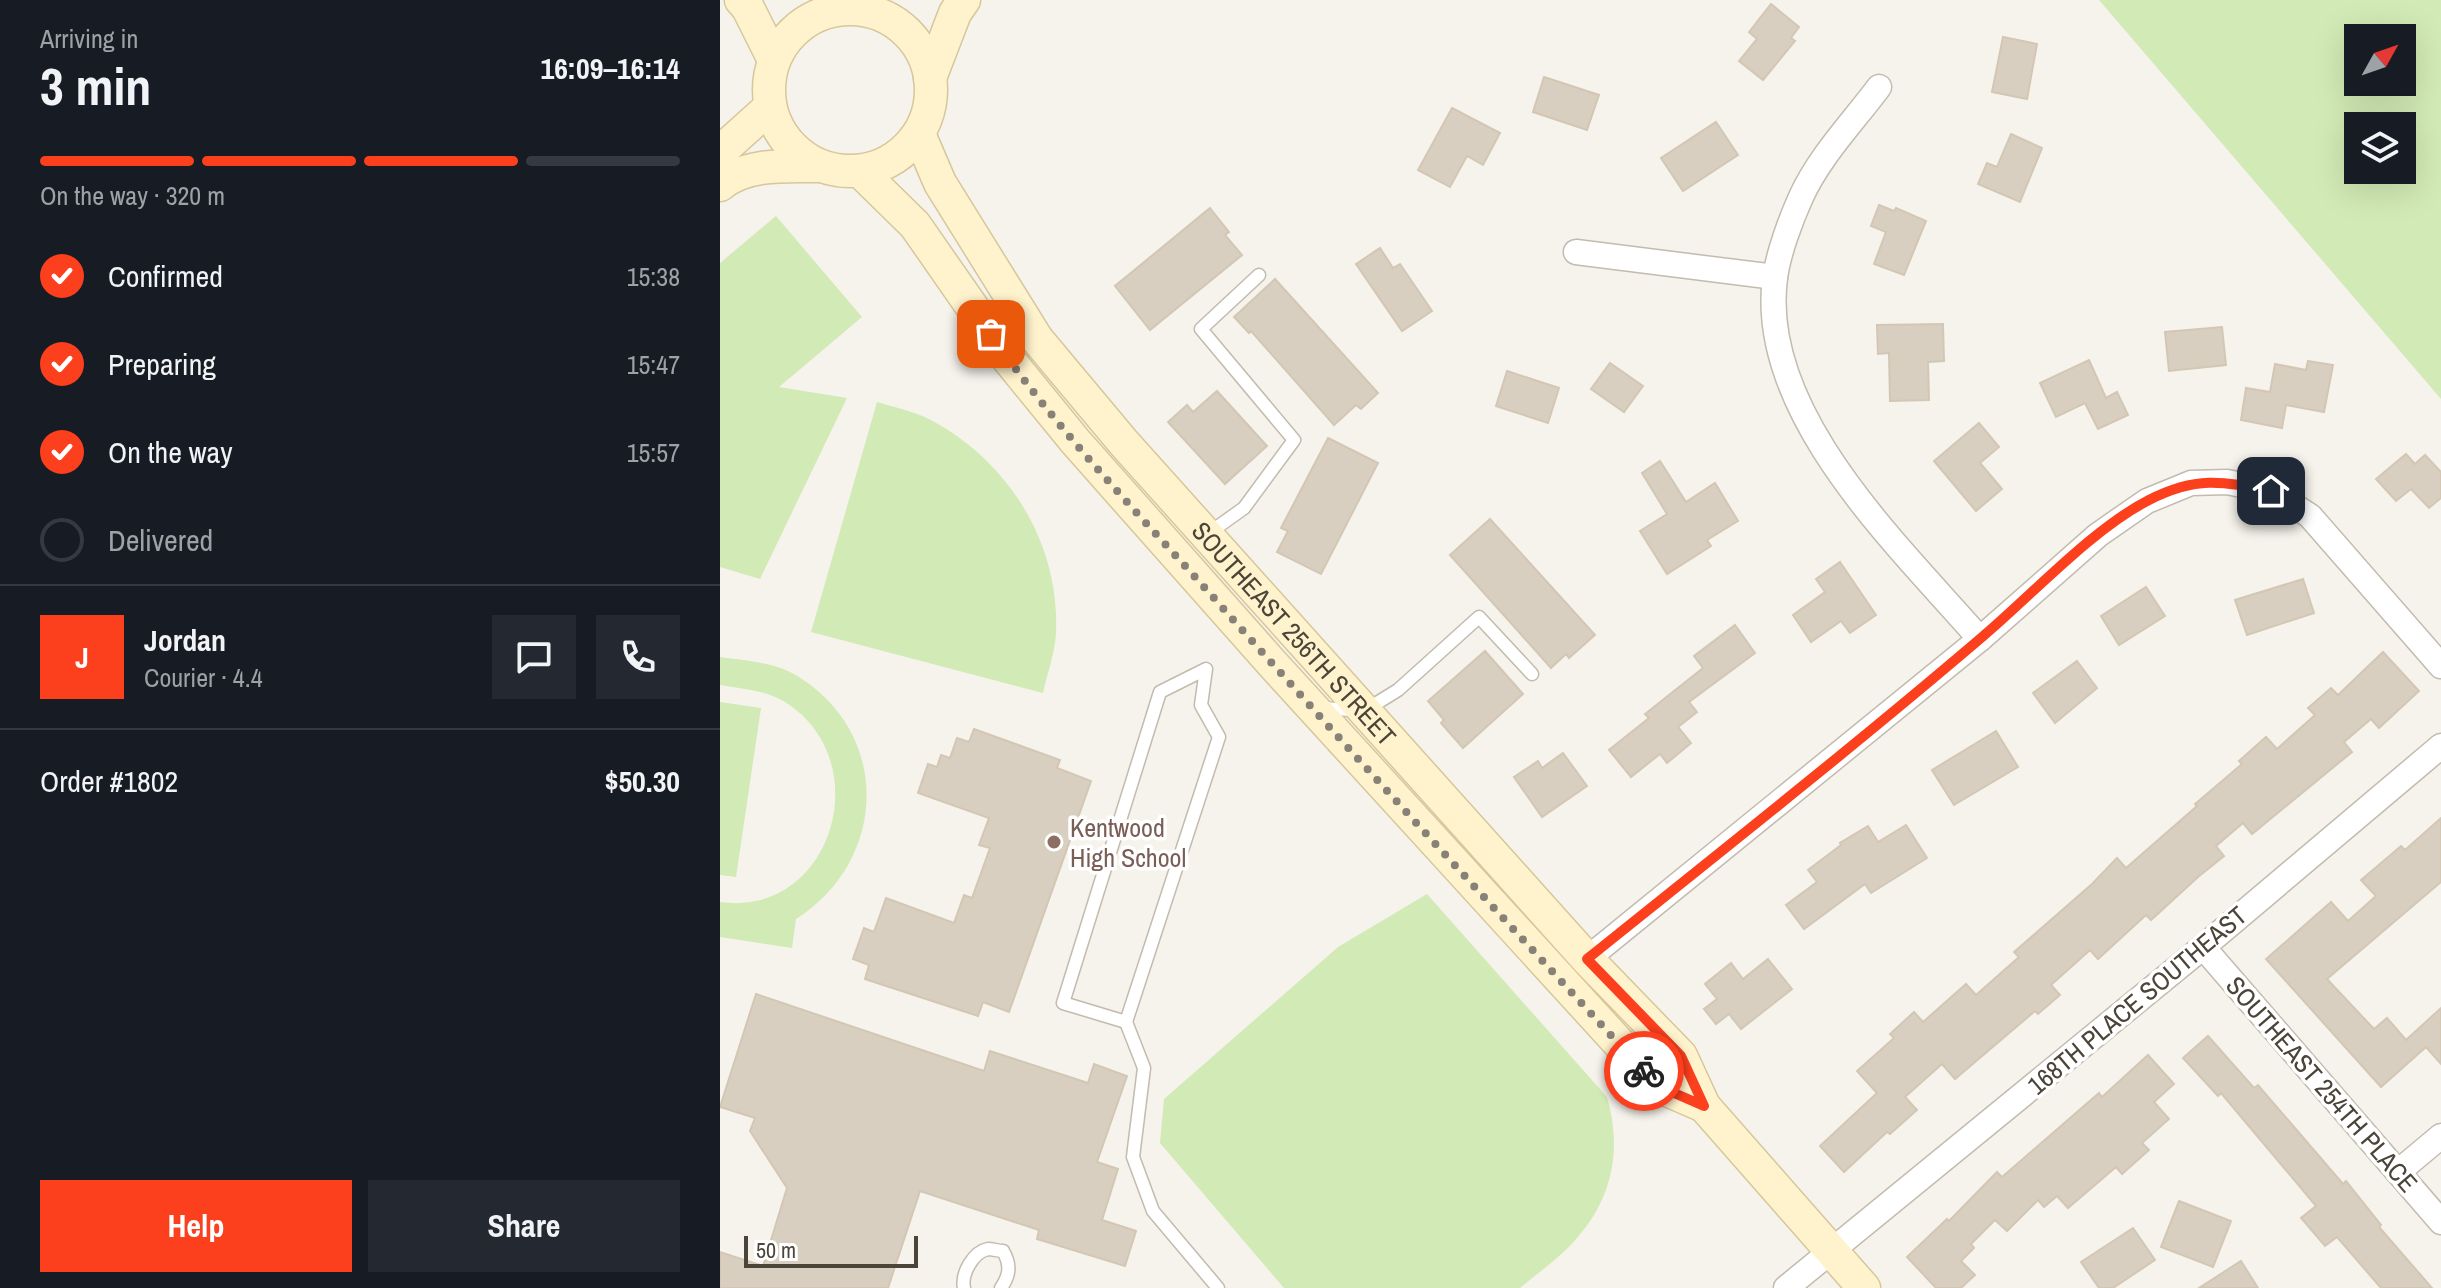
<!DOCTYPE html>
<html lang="en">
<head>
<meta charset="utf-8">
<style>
  body { margin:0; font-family:"Archivo Narrow",sans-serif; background:#242831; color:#f1f3f6; height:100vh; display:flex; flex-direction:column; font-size:30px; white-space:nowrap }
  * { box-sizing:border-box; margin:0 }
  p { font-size:26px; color:#9ea1a6 }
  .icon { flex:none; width:44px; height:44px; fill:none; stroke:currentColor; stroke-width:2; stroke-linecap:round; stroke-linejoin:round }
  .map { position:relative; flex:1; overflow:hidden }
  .details { display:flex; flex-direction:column; background:#171b24; width:720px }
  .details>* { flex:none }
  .needle { width:52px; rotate:50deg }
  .controls { position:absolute; left:1624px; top:24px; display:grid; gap:16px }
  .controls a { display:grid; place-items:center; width:72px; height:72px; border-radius:0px; background:#171b24; box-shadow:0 8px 32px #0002; font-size:40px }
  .scale { position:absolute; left:24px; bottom:20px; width:174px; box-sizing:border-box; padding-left:8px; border:4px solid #4b4439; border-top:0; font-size:22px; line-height:28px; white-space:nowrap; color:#4b4439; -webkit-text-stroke:6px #fff; paint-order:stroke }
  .pin { position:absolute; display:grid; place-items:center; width:68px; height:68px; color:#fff; margin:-34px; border-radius:16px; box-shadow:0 4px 12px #0006 }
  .courier { position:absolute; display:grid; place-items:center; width:80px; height:80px; margin:-40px; border:6px solid #fc3f1d; border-radius:50%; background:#fff; color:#222; box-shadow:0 2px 10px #0007 }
  .overview em { font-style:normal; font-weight:800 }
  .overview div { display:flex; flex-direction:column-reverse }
  .overview { display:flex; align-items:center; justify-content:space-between; height:136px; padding:0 40px }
  h1 { font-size:52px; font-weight:800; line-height:60px }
  .bar { display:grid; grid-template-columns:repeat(4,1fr); gap:12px 8px; align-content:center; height:96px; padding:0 40px }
  .bar i { height:10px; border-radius:6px; background:#363941 }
  .bar .selected { background:#fc3f1d }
  .bar p { grid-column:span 4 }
  .line { display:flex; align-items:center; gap:20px; padding:0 40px; border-top:2px solid #363941 }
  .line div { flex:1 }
  .round { display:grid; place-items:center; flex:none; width:84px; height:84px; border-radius:0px; background:#242831 }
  ol { padding:0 40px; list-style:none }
  li { display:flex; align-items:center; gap:24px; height:88px }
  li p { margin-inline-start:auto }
  li .icon { padding:8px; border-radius:50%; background:#fc3f1d; color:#fff; stroke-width:4 }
  li:last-child { color:#9ea1a6 }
  li i { width:44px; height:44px; border:4px solid #363941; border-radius:50% }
  .action { display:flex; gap:16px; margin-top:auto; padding:16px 40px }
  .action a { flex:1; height:92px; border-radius:0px; background:#fc3f1d; color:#fff; font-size:32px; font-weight:800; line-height:92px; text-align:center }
  .action a+a { background:#242831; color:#f1f3f6 }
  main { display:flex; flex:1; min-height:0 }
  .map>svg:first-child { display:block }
  .green { fill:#d2eab5; fill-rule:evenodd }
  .building { fill:#d8cfc1; stroke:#d3c7b4; stroke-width:2 }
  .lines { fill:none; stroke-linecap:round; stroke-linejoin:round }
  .lane-casing { stroke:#c2bbae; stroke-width:15 }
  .street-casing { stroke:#c2bbae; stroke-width:27 }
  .secondary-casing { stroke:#d6c79b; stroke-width:35 }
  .lane { stroke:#fff; stroke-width:12 }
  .street { stroke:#fff; stroke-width:24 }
  .secondary { stroke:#fff3cd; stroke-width:32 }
  .done { stroke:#878178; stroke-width:8; stroke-dasharray:0 14.4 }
  .route { stroke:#fc3f1d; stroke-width:10 }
  .education-dot { fill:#8d6e63; stroke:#fff; stroke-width:3 }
  .labels { text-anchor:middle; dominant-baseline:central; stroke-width:7; stroke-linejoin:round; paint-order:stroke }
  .street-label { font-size:26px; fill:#4b4439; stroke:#fff }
  .education-label { font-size:26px; fill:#785e54; stroke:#fff; text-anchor:start }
</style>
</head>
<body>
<main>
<section class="details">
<div class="overview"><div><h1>3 min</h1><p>Arriving in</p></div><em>16:09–16:14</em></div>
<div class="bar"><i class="selected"></i><i class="selected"></i><i class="selected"></i><i></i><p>On the way · 320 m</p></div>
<ol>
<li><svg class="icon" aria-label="check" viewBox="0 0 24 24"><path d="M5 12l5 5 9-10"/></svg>Confirmed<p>15:38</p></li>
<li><svg class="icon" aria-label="check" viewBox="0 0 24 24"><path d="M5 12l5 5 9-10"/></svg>Preparing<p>15:47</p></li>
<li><svg class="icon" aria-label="check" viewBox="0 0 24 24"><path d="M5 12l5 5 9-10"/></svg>On the way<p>15:57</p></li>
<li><i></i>Delivered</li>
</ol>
<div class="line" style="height:144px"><b class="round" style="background:#fc3f1d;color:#fff">J</b><div><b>Jordan</b><p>Courier · 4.4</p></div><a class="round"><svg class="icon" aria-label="chat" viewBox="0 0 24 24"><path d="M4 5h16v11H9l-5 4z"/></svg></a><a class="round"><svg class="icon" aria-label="phone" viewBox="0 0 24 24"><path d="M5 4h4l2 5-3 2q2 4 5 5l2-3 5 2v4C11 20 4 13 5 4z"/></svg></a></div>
<div class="line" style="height:104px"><div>Order #1802</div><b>$50.30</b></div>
<div class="action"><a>Help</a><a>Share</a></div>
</section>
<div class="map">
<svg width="1721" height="1288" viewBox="0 0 1721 1288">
  <rect width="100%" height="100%" fill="#f6f3ec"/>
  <g class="green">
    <path d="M1379,0H1721V399ZM1638,38H1682V82H1638ZM1638,126H1682V170H1638Z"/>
    <path d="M56,216L142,317L59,387L127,398L40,579L0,567V263Z"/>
    <path d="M157,402C174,407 193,411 209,419C288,460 340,543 336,633C335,653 327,674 323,693L91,632Z"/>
    <path d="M0,657C28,661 58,662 82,679C173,739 165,863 76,919L72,948L0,937V902C112,918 159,761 65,702C46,690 22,689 0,685Z"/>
    <path d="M0,702L41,708L16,877L0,875Z"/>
    <path d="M707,894L887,1097C902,1148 893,1198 857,1238C841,1257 819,1272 800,1288H564L440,1143L444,1099L618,947Z"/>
  </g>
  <g class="building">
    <path d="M1051,4L1079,27L1071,38L1075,41L1043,80L1019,61L1037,39L1029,32Z"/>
    <path d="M1283,37L1317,44L1307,99L1272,92Z"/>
    <path d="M824,77L879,95L867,130L813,112Z"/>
    <path d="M732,108L780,133L763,165L747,156L730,187L698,170Z"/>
    <path d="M996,122L1018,155L963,191L941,158Z"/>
    <path d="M1291,134L1322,148L1300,202L1258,184L1267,163L1277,167Z"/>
    <path d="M1159,205L1174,211L1176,208L1206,221L1184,275L1154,264L1166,232L1151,226Z"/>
    <path d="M490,208L509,232L505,235L522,255L430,330L395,286Z"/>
    <path d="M660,248L673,268L680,264L712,311L682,331L636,264Z"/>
    <path d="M555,279L658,393L641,409L636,405L614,425L531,331L529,333L514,317Z"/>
    <path d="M1223,324L1224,361L1208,362L1209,400L1170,401L1169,353L1158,354L1157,325Z"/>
    <path d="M1502,327L1506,365L1449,371L1445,332Z"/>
    <path d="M1369,360L1386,398L1397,392L1408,415L1378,429L1365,403L1336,417L1320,383Z"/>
    <path d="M1588,361L1613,365L1604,412L1566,405L1562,428L1521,420L1526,388L1550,392L1555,364L1586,370Z"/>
    <path d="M890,363L923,386L904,412L871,389Z"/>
    <path d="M787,371L839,388L828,423L776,406Z"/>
    <path d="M497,391L547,446L505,484L448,422L467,405L473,412Z"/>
    <path d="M1259,423L1279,447L1260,463L1282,489L1256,511L1214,461Z"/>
    <path d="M608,438L658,463L601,574L557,552L568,531L561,528Z"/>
    <path d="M1686,454L1695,464L1705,455L1721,472V498L1709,508L1691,489L1676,501L1656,479Z"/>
    <path d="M940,461L966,502L995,483L1018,521L987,540L991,546L947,574L920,531L947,514L922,473Z"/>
    <path d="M770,519L875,635L849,658L846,654L831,668L730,555Z"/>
    <path d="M1120,562L1156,615L1130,633L1121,621L1091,642L1073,615L1105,592L1096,579Z"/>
    <path d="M1583,579L1594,613L1527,635L1515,600Z"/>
    <path d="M1426,587L1445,616L1399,645L1381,616Z"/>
    <path d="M1015,625L1035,653L969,702L977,712L958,727L971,743L947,763L940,754L911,777L889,750L929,718L925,714L983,668L974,656Z"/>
    <path d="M765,651L803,694L743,748L721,723L724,720L708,701Z"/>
    <path d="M1663,652L1699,691L1659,728L1651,719L1624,742L1632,752L1532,834L1523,823L1496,846L1504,856L1478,877L1431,920L1426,915L1378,959L1370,950L1331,985L1340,995L1318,1014L1315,1011L1235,1079L1222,1064L1185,1097L1197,1110L1170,1134L1167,1132L1124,1172L1100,1146L1157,1093L1137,1071L1174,1038L1170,1034L1194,1012L1203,1022L1246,984L1256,995L1299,957L1294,952L1372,884L1397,858L1406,868L1477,806L1475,804L1522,764L1519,761L1546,737L1557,749L1595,715L1588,708L1611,688L1618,695Z"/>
    <path d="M1357,661L1377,688L1335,723L1313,693Z"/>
    <path d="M254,729L340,760L337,768L371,781L289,1012L263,1002L258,1016L145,979L149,965L133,959L144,928L154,932L166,898L234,923L244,895L252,898L270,848L259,845L269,818L198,793L208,764L217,767L221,755L230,758L237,738L249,742Z"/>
    <path d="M1276,731L1298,767L1234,805L1212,770Z"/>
    <path d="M843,753L867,786L822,817L794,777L818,761L822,768Z"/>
    <path d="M1721,818V882L1607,979L1654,1029L1667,1018L1686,1040L1721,1008V1064L1706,1047L1661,1087L1546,959L1611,902L1628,921L1656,896L1641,880L1681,846L1685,850Z"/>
    <path d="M1186,825L1207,858L1151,893L1145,884L1084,929L1066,905L1097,882L1088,870L1121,845L1120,843L1148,826L1158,842Z"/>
    <path d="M1048,959L1072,989L1021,1029L1009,1014L996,1024L984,1009L997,999L985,984L1011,963L1023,979Z"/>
    <path d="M36,994L264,1071L270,1051L368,1083L374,1064L407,1076L377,1162L398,1169L382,1220L416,1231L405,1266L317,1239L319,1230L200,1191L168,1288H0V1252L43,1266L67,1188L30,1131L35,1118L0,1107Z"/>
    <path d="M1488,1036L1534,1088L1538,1085L1623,1184L1626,1181L1661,1225L1659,1227L1712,1288H1661L1617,1237L1605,1246L1581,1218L1596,1206L1501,1093L1498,1096L1463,1058Z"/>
    <path d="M1428,1055L1454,1084L1434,1102L1449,1119L1422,1143L1429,1150L1402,1174L1396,1167L1348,1208L1337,1196L1324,1207L1318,1200L1287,1231L1275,1220L1251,1244L1254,1248L1241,1261L1255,1275L1241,1288H1216L1187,1257L1227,1219L1229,1221L1277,1172L1282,1177L1379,1093L1382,1097Z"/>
    <path d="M1459,1201L1511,1221L1493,1267L1441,1247Z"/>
    <path d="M1413,1228L1435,1260L1393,1288H1379L1361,1262Z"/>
    <path d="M1521,1261L1538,1288H1479Z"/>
  </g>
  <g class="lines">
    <g class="lane-casing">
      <g id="lane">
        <path d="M489,533L524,508L574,440L481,329L539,275"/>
        <path d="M486,669L481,705L499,737L406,1022L343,1003L440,692Z"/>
        <path d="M603,708L644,711L678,690L759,617L812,674"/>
        <path d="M406,1022L424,1068L413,1157L433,1211L498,1288"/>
        <path d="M244,1288C241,1274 253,1252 268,1249C273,1249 278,1251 283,1251C291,1265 290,1275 281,1288"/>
      </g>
    </g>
    <g class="street-casing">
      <g id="street">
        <path d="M1159,87C1133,122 1099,157 1081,197C1071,219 1058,254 1055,278C1037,413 1179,546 1260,639"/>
        <path d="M856,252L1055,277"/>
        <path d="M1483,947L1721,1222"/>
        <path d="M867,959L1260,639L1378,535L1427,501L1471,483L1507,482L1551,491L1590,516L1721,666"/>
        <path d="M1678,1172L1721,1136"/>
        <path d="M1066,1288L1483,947L1721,746"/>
      </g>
    </g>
    <g class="secondary-casing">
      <g id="secondary">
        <path d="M21,0L28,8L54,60"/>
        <circle cx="130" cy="90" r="81"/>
        <path d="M210,78L235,13L244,0"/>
        <path id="s1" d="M199,134L220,183L317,339L404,443L544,599L867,959L961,1056L984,1106L1144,1288"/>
        <path d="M0,152L50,107"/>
        <path d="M141,172L195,225L289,360L355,441L550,661L938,1086L984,1106"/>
        <path d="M0,185C26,163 66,166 99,166"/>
      </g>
    </g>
    <use href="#lane" class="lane"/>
    <use href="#street" class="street"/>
    <use href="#secondary" class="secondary"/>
  </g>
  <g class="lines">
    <path class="done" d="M271,334C335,428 417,512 493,597C635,757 779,914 924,1071"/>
    <path class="route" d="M924,1071L938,1086L984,1106L961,1056L867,959C999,853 1132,748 1261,638C1311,596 1372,529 1429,500C1476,476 1501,481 1551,491"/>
  </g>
  <circle class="education-dot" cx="334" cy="842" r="8"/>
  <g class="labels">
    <g class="street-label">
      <text stroke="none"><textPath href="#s1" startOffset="628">SOUTHEAST 256TH STREET</textPath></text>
      <text transform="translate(1417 1000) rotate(-40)">168TH PLACE SOUTHEAST</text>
      <text transform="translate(1602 1084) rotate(49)">SOUTHEAST 254TH PLACE</text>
    </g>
    <g class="education-label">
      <text x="350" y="827">Kentwood<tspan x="350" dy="30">High School</tspan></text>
    </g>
  </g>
</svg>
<div class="controls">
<a><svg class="needle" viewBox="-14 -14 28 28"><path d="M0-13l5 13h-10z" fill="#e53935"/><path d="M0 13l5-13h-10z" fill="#9ea1a6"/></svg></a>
<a><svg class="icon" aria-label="layers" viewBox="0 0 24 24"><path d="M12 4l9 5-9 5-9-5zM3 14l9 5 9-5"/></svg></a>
</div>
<div class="scale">50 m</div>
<div class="pin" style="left:271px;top:334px;background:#ea580c"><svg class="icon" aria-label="bag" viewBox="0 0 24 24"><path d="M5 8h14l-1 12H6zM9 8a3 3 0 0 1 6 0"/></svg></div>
<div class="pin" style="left:1551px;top:491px;background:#1f2937"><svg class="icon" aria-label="home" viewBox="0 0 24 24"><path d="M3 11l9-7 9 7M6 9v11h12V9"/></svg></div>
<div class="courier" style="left:924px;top:1071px"><svg class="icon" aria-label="bike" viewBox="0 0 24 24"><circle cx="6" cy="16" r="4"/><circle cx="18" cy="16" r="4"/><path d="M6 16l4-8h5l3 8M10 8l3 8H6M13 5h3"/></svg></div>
</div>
</main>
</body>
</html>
